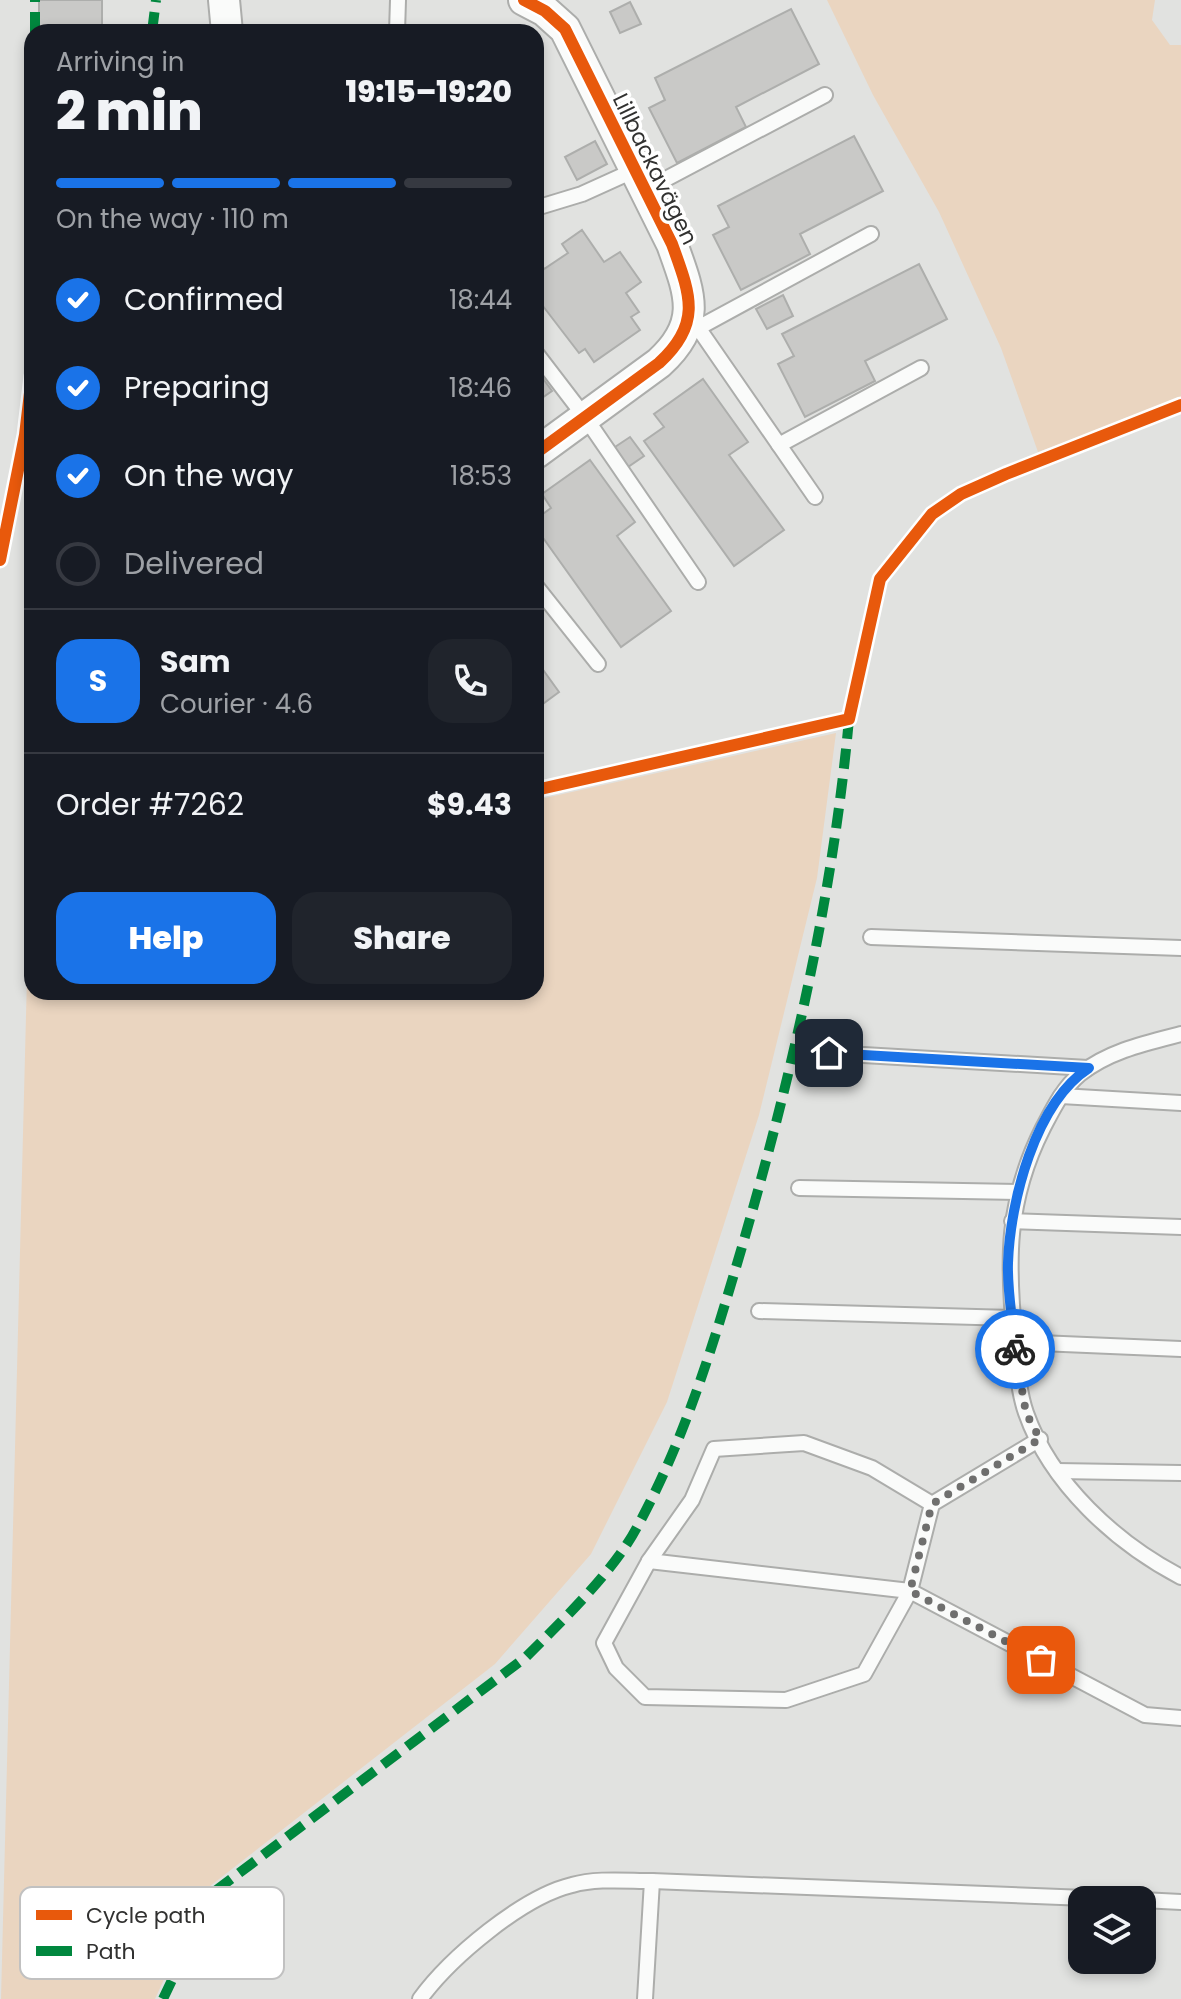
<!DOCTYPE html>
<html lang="en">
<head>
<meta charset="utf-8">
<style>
  body { margin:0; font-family:Poppins,sans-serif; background:#20242c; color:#f1f3f6; height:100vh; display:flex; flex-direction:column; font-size:30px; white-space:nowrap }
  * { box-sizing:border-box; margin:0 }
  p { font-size:26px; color:#9ea1a6 }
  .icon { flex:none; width:44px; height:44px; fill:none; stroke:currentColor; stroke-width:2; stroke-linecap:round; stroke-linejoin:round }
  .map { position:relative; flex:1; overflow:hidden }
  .panel { position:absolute; left:24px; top:24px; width:520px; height:976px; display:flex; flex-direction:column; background:#171b24; border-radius:24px; box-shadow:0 4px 12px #0003 }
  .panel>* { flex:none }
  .fabs { position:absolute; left:1068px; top:1886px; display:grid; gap:16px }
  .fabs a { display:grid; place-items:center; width:88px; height:88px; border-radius:16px; background:#171b24; box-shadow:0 4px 12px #0003; font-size:40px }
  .pin { position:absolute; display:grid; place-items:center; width:68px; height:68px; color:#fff; margin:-34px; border-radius:16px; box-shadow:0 4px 12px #0006 }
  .courier { position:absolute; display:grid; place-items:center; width:80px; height:80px; margin:-40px; border:6px solid #1a73e8; border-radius:50%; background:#fff; color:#222; box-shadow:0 2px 10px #0007 }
  .head em { font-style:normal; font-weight:800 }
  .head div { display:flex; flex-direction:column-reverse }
  .head { display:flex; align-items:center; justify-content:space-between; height:136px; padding:0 32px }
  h1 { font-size:52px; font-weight:800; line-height:60px }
  .bar { display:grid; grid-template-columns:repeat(4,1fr); gap:12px 8px; align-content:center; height:96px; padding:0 32px }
  .bar i { height:10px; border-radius:6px; background:#363941 }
  .bar .active { background:#1a73e8 }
  .bar p { grid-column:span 4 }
  .line { display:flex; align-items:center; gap:20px; padding:0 32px; border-top:2px solid #363941 }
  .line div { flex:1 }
  .round { display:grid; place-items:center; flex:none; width:84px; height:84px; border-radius:24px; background:#20242c }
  ol { padding:0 32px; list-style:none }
  li { display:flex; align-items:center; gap:24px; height:88px }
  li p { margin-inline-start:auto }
  li .icon { padding:8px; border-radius:50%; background:#1a73e8; color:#fff; stroke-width:4 }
  li:last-child { color:#9ea1a6 }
  li i { width:44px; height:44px; border:4px solid #363941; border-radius:50% }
  .action { display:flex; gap:16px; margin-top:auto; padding:16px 32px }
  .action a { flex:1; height:92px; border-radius:24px; background:#1a73e8; color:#fff; font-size:32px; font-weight:800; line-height:92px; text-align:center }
  .action a+a { background:#20242c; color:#f1f3f6 }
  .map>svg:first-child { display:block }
  .green { fill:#ead5c0 }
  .building { fill:#c9c9c7; stroke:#adaeac; stroke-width:2 }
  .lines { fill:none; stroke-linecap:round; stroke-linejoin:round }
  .service-casing { stroke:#acadab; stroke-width:18 }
  .minor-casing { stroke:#acadab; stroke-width:34 }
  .service { stroke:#fafbfa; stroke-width:14 }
  .minor { stroke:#fafbfa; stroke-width:30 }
  .quiet { stroke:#00873e; stroke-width:10; stroke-dasharray:20 10; stroke-linecap:butt }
  .cycleway-casing { stroke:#fff; stroke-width:17 }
  .cycleway { stroke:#e8590c; stroke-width:12 }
  .done { stroke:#6f6f6e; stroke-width:8; stroke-dasharray:0 14.4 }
  .route { stroke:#1a73e8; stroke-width:10 }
  .labels { text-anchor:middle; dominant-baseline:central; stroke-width:7; stroke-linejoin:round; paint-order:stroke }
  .street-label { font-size:22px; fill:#313130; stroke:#fff }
  .key { fill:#fff; stroke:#c1c1c1; stroke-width:2 }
  .key-label { font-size:22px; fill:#313130 }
</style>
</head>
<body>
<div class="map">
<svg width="1181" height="1999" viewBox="0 0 1181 1999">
  <rect width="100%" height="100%" fill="#e1e2e0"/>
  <g class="green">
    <path d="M827,0H1155L1152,20L1170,45H1181V400L1038,452L1001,348L939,212L873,95Z"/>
    <path d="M836,733L817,878L759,1115L667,1402L591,1554L495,1664L205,1890L155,1999H1L28,937L32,923V992H536V800Z"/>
  </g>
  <g class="building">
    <rect x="39" y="0" width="63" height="32"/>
    <path d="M630,2L641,24L620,33L610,12Z"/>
    <path d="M791,9L819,64L736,107L746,127L677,163L649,108L665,100L655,78Z"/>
    <path d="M854,136L883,191L800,234L810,254L741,290L713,235L729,227L718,206Z"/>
    <path d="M595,141L607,164L577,180L565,157Z"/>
    <path d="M582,230L604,262L620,252L641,282L626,293L639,312L631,317L640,330L594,362L585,349L579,353L536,297V262L539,260L544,269L568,253L562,244Z"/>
    <path d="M919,264L947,319L865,361L875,381L805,417L778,364L794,356L782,334Z"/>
    <path d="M783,295L793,316L767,329L756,309Z"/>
    <path d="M536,369L552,391L536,402Z"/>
    <path d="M703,379L748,442L729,455L784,530L734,566L644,441L664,427L654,414Z"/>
    <path d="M630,437L644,456L625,469L612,449Z"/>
    <path d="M590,460L635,522L617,536L671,611L621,647L536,528V519L551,508L542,494Z"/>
    <path d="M536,660L559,692L536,709Z"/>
  </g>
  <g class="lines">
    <g class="service-casing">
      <g id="service">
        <path d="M397,32L398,0"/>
        <path d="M645,190L825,95"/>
        <path d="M536,208L582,194L635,170"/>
        <path d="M690,316L815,497"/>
        <path d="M698,328L871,234"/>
        <path d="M536,353L585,417L698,582"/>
        <path d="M779,445L921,368"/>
        <path d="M536,586L598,664"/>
        <path d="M871,937L1181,948"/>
        <path d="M1181,1034C1146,1043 1109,1051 1080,1074C1063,1088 1053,1109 1043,1128C1006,1201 1007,1262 1015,1341C1017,1364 1018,1390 1026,1413C1051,1484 1116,1543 1181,1577"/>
        <path d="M829,1053L1088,1068"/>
        <path d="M1061,1096L1181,1103"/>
        <path d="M799,1188L1018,1192"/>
        <path d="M1012,1221L1181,1227"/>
        <path d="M759,1311L1012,1318"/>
        <path d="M1015,1342L1181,1349"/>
        <path d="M1057,1471L1181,1473"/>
        <path d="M932,1504L872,1468L804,1443L714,1449L692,1500L649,1561L604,1643L616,1668L645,1697L786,1700L864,1674L910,1591L932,1504L1040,1439"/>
        <path d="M649,1561L910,1591L1145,1715L1181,1718"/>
        <path d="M1142,1900L1181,1902"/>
        <path d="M420,1999C450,1958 522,1897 572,1885C597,1878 626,1881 652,1881L1137,1900"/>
        <path d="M645,1999L652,1881"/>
      </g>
    </g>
    <g class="minor-casing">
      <g id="minor">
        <path d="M224,0L227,32"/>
        <path d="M524,0L545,11L565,29L672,244C690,294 703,323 659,363L536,453"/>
      </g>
    </g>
    <use href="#service" class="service"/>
    <use href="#minor" class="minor"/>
    <g class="quiet">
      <path d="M35,32V0"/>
      <path d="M152,32L156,0"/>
      <path d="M163,1999L214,1892L526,1657C561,1622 613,1572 636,1529C686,1438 715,1339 744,1240C793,1070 833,895 849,719"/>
    </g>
    <g class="cycleway-casing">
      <g id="cycleway">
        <path d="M524,0L545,11L565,29L672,244C690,294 703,323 659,363L536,453"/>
        <path d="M0,560L25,435L32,376"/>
        <path d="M536,790L849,719L880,579L932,514L961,494L1006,474L1181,405"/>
      </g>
    </g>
    <use href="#cycleway" class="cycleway"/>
  </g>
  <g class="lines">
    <path class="done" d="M1015,1349L1026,1413L1040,1439L932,1504L910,1591L1041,1660"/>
    <path class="route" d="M829,1053L1089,1068C1035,1103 1010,1202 1008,1263C1007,1291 1013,1321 1015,1349"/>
  </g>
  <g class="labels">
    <g class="street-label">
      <text transform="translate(655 169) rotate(64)">Lillbackavägen</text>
    </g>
  </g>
  <rect x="20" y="1887" width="264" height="92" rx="12" class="key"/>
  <rect x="36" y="1910" width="36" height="10" fill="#e8590c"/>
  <rect x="36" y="1946" width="36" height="10" fill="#00873e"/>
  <g class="key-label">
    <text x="86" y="1923">Cycle path</text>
    <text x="86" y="1959">Path</text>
  </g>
</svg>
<div class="fabs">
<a><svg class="icon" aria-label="layers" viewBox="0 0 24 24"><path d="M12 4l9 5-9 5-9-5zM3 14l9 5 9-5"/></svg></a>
</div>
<div class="pin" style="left:1041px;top:1660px;background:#ea580c"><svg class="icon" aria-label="bag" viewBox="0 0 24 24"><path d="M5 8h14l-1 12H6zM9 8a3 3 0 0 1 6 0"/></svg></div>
<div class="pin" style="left:829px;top:1053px;background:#1f2937"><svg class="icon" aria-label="home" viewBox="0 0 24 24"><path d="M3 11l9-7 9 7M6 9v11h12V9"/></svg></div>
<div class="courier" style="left:1015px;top:1349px"><svg class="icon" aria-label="bike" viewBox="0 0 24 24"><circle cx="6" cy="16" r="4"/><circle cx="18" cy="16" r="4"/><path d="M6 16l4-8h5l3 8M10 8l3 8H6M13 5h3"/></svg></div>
<section class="panel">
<div class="head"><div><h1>2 min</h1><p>Arriving in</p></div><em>19:15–19:20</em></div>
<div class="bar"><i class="active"></i><i class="active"></i><i class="active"></i><i></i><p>On the way · 110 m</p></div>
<ol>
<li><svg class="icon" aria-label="check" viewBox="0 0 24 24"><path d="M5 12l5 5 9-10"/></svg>Confirmed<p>18:44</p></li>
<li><svg class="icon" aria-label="check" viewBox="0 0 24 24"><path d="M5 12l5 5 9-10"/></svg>Preparing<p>18:46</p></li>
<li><svg class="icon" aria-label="check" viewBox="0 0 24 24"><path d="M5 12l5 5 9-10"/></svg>On the way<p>18:53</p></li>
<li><i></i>Delivered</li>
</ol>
<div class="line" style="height:144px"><b class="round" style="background:#1a73e8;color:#fff">S</b><div><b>Sam</b><p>Courier · 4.6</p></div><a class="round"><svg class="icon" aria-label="phone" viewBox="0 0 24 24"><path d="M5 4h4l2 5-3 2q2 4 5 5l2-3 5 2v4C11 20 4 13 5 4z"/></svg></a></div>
<div class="line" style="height:104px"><div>Order #7262</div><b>$9.43</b></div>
<div class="action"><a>Help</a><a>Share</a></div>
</section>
</div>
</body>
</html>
